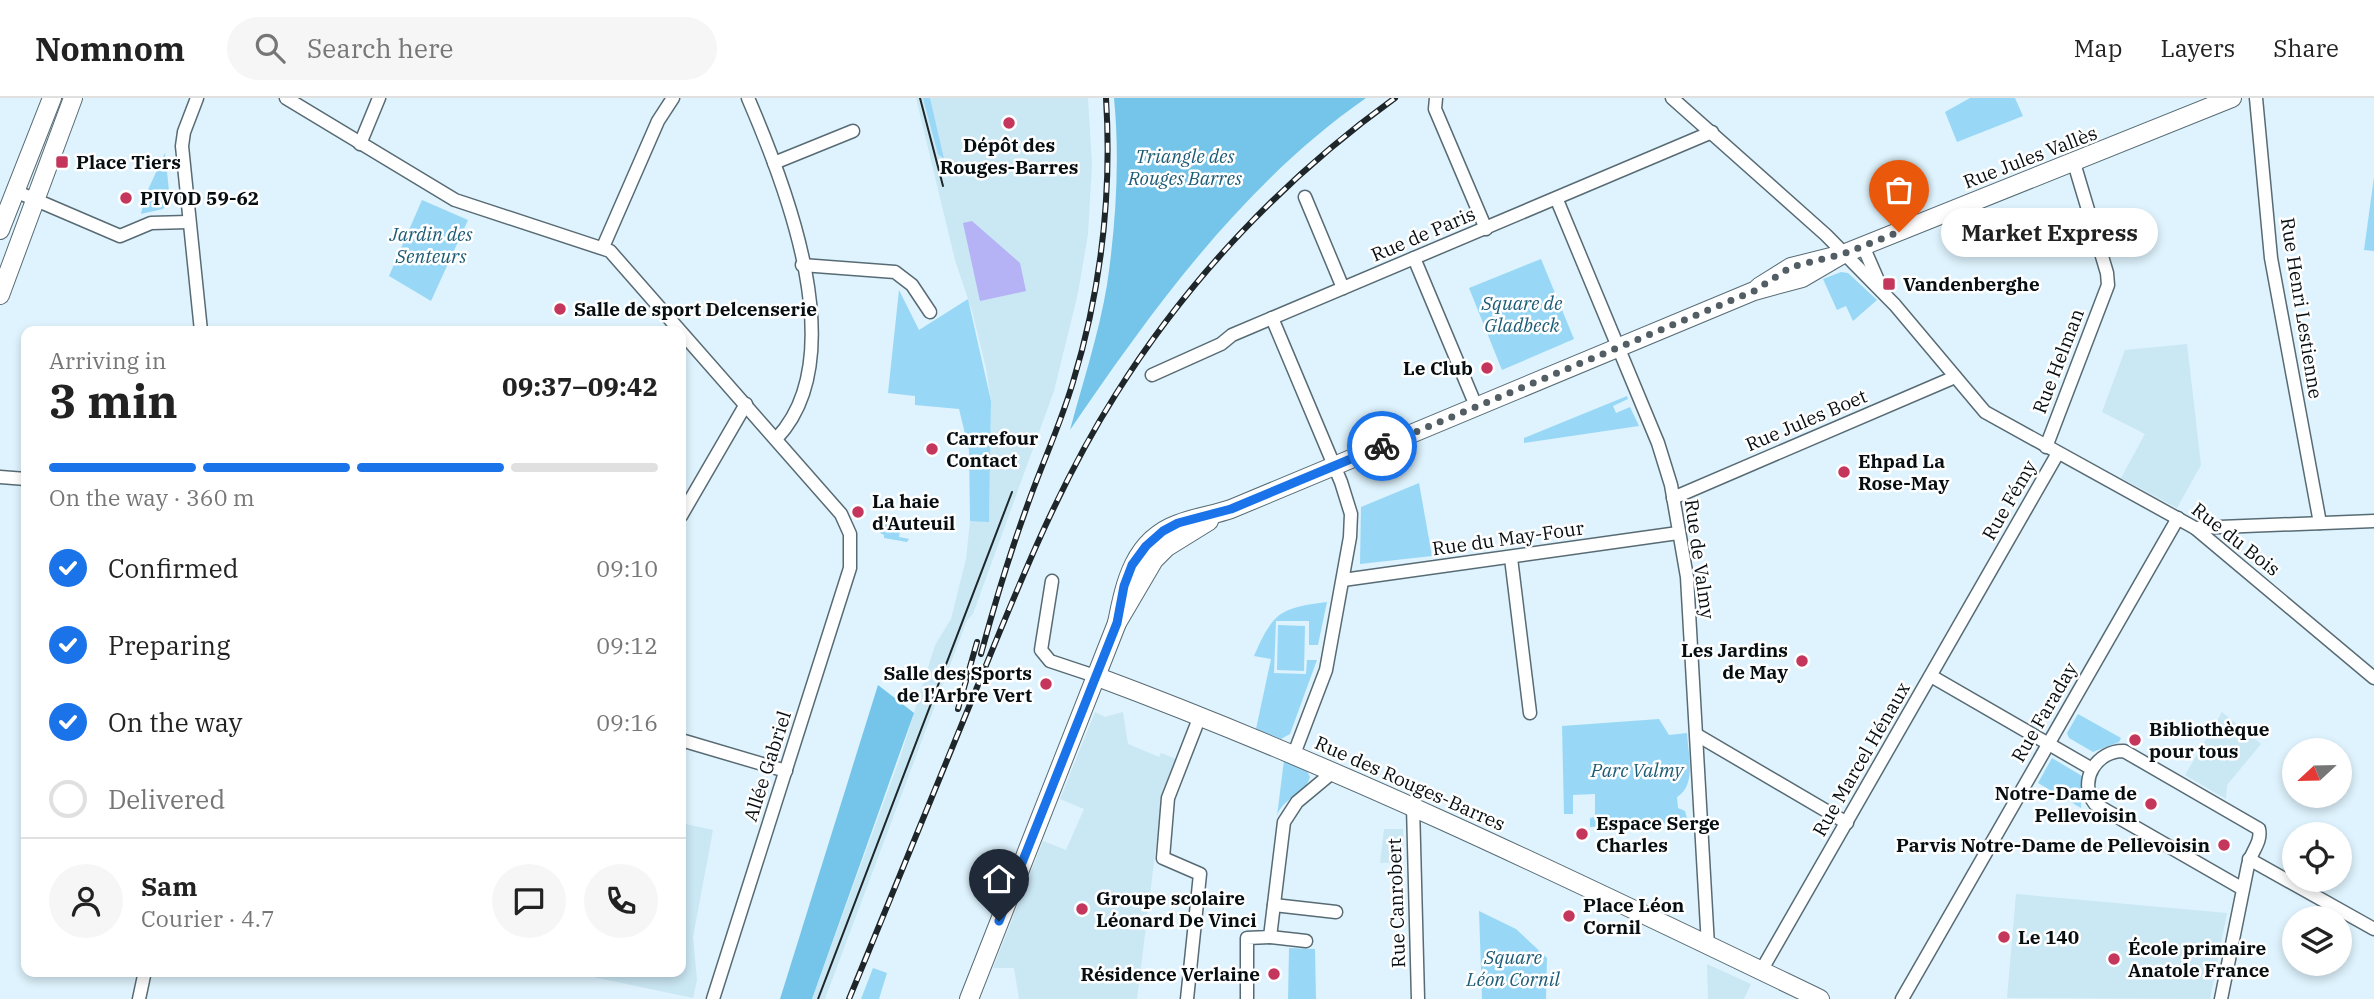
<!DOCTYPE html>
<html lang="en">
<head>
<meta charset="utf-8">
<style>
  body { margin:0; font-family:"IBM Plex Serif",serif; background:#f6f6f6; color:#222; height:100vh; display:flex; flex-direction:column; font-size:26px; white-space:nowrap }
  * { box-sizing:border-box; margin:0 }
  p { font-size:23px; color:#767676 }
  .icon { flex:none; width:38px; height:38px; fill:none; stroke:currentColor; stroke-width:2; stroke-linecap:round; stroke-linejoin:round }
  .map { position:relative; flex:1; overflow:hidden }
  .details { position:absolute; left:21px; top:228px; width:665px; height:651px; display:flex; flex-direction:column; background:#fff; border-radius:14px; box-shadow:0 4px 10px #0003 }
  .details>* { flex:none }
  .needle { width:46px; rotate:248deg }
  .controls { position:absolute; left:2282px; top:640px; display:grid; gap:14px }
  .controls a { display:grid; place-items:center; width:70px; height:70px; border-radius:50%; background:#fff; box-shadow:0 4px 10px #0003; font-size:35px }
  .pin { position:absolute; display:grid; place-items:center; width:60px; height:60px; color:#fff; margin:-72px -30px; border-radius:50% 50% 50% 0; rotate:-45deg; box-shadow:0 0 7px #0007 }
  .pin .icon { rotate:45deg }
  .courier { position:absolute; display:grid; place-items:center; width:70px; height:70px; margin:-35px; border:5px solid #1a73e8; border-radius:50%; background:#fff; color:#222; box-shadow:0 2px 9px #0007 }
  .bubble { position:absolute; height:49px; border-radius:24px; background:#fff; box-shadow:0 4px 10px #0003; font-size:23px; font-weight:800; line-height:49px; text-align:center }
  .head em { font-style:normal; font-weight:800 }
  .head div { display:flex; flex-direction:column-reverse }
  .head { display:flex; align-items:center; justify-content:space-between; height:119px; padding:0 28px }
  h1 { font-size:46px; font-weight:800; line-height:52px }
  .bar { display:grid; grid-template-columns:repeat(4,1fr); gap:10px 7px; align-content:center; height:84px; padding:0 28px }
  .bar i { height:9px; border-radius:5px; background:#e0e0e0 }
  .bar .selected { background:#1a73e8 }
  .bar p { grid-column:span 4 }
  .line { display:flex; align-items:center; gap:18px; padding:0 28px; border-top:2px solid #e0e0e0 }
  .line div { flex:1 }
  .round { display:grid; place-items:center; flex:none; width:74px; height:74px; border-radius:37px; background:#f6f6f6 }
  ol { padding:0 28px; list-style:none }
  li { display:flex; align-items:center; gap:21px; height:77px }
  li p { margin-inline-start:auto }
  li .icon { padding:7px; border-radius:50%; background:#1a73e8; color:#fff; stroke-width:4 }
  li:last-child { color:#767676 }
  li i { width:38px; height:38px; border:4px solid #e0e0e0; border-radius:50% }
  header { display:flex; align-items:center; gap:42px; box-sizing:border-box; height:98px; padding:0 35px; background:#fff; border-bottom:2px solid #e0e0e0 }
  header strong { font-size:33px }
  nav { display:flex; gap:38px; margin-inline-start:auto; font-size:24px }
  .search { width:490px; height:63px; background:#f6f6f6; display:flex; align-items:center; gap:18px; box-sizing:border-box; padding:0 24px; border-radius:38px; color:#767676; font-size:26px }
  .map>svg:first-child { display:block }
  .built { fill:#cae7f4 }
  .green { fill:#98d8f6 }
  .forest { fill:#74c5e9 }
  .water { fill:#b5b3f6 }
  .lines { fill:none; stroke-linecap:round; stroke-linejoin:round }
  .street-casing { stroke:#586b74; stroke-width:15 }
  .secondary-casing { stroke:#586b74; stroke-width:20 }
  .street { stroke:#fff; stroke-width:12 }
  .secondary { stroke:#fff; stroke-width:18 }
  .tram { stroke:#1e262a; stroke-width:2 }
  .rail-casing { stroke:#1e262a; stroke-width:6 }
  .rail { stroke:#fff; stroke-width:3.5; stroke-dasharray:10; stroke-linecap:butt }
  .done { stroke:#525e64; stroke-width:7; stroke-dasharray:0 12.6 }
  .route { stroke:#1a73e8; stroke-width:9 }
  .poi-dot { fill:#c5365c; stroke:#fff; stroke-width:2.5 }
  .labels { text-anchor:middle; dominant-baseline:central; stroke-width:5; stroke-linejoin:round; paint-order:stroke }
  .poi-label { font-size:19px; font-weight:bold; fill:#070e11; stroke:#fff; text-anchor:start }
  .park-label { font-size:19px; font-style:italic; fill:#1d5c76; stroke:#fff }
  .street-label { font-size:19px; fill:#070e11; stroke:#fff }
</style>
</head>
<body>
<header>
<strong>Nomnom</strong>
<div class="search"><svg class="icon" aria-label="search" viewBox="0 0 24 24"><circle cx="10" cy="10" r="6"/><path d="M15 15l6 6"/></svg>Search here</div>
<nav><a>Map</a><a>Layers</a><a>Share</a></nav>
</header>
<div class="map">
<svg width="2374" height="901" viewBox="0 0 2374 901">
  <rect width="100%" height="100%" fill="#def3fd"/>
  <g class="built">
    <path d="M916,0H1088L1092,66L1088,136L1078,195L1054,293L973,516L967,522L825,901H812L901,657L935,547L951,521L966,461L970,423H989L991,303L986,270L972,213L955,162Z"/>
    <path d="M2187,246L2201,367L2177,410L2121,380L2145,336L2102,314L2125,252Z"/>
    <path d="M1095,614L1105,619L1123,614L1128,646L1159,659L1161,655L1176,661L1163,692L1137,901H1019L1014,870H993L1043,743L1066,752L1084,711L1060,701Z"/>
    <path d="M2222,614L2261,646L2227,687L2226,701L2185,677Z"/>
    <path d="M681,725L713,732L693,839L697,882L693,900L565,873H681Z"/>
    <path d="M1384,731H1403L1404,764L1380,765Z"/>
    <path d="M2016,796L2227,815L2210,901L2007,900Z"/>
    <path d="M1707,866L1751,886L1744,901H1708Z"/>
  </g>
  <g class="green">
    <path d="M923,0H930L944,61L938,56Z"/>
    <path d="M1970,0H2015L2023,18L1957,44L1945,14Z"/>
    <path d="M165,55L170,102L163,111L141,116L145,98Z"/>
    <path d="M2374,79V153L2364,152Z"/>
    <path d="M422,102L468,122L431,203L389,178Z"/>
    <path d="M1541,161L1574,241L1502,272L1469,190Z"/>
    <path d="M1841,174L1848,175L1877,202L1853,223L1846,208L1837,212L1823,181Z"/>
    <path d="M899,192L919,232L968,201L991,303L989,424L970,423L969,352L959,311L915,307V298L888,295Z"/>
    <path d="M1627,298L1628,301L1613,308L1616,315L1630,309L1639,328L1524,345V340Z"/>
    <path d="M1419,385L1432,458L1360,466L1361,409Z"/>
    <path d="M883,424L901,426L899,439L909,441L907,444L884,440V437L880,435Z"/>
    <path d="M1327,504L1318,547H1309V523H1276L1274,575L1306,576L1307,562H1317L1290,636L1281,641L1256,631L1271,561L1254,558C1273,514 1280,510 1327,504Z"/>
    <path d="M1278,527L1305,528L1304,573L1277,572Z"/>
    <path d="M2078,616L2121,640L2119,644L2093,654L2069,640L2067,635Z"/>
    <path d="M1659,621L1669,637L1687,635C1688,656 1697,687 1677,699L1678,710L1685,713L1688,724L1590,729V720L1595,719V696L1573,697V716H1564L1562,628Z"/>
    <path d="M2052,660L2082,678L2081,710L2038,685Z"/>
    <path d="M1284,662L1306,671L1310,679C1305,697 1282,700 1277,718Z"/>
    <path d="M1479,813L1516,831L1547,860L1546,901H1482Z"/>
    <path d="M1289,850L1315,851L1316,901H1288Z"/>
    <path d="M873,870L887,875L879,901H861Z"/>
  </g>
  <g class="forest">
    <path d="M1114,0H1366C1243,86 1154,209 1070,332C1083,284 1099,235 1107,187C1116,126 1120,61 1114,0Z"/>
    <path d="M878,587L914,615L812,901H780Z"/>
  </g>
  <path class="water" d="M972,123L1020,165L1026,193L980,203L963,125Z"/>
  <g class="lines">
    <g class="street-casing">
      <g id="street">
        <path d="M197,0L184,34L182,48L201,233"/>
        <path d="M286,0L455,102L610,153L841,416L850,436V470L713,901"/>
        <path d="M748,0C786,88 853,259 777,340"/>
        <path d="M1436,0L1435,11L1486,131"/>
        <path d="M1672,0L1826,137L1895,207L1985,314L2195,430L2374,580"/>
        <path d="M2256,0L2271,160L2320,425"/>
        <path d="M360,46L379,0"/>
        <path d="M774,65L853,33"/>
        <path d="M15,93L120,138L151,125L188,124"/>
        <path d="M1305,99L1343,190"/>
        <path d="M1557,102L1658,345L1671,387L1687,479L1708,848"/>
        <path d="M1863,148L1880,187"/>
        <path d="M603,149L658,23L673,0"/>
        <path d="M1414,160L1476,308"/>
        <path d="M802,167L895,174L912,187L930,214"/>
        <path d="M1272,220L1341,384L1351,416L1350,439L1326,572L1294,656"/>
        <path d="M1152,277L1221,246L1232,237L1712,34"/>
        <path d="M2046,349L2108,187L2107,175L2074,65"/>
        <path d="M0,379L26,381"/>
        <path d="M1673,400L1955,279"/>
        <path d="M681,418L746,306"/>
        <path d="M2195,430L2374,423"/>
        <path d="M1511,460L1530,615"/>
        <path d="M1343,482L1678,435"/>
        <path d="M1052,483L1041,552L1050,563L1095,578"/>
        <path d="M1931,578L2092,671"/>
        <path d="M1697,637L1847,725"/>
        <path d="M681,642L786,673"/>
        <path d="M1413,708L1418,901"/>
        <path d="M2249,761L2374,831"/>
        <path d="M1274,807L1336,814"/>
        <path d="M1270,839L1306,843"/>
        <path d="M1761,873L2058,355"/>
        <path d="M139,901L145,873"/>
        <path d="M1187,901L1200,776L1163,760L1168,700L1200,618"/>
        <path d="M1247,901V840L1270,839L1284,724L1297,704L1333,674"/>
        <path d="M1902,901L2178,420"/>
        <path d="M2221,901C2230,856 2239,811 2248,767C2251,754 2262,744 2259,731L2124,653C2097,652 2077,683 2095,706L2243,791"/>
      </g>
    </g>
    <g class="secondary-casing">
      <g id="secondary">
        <path d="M0,132L52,0"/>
        <path d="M1759,189L1791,169L1843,156L2232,0"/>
        <path d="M0,197L73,0"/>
        <path d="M1117,525C1125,484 1134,442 1178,426C1195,419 1214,417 1231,411L1754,193L1802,180L1843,156"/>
        <path d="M1095,578C1343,670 1581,786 1820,901"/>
        <path d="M969,901L1117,525L1154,462L1167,449L1209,423"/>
      </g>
    </g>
    <use href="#street" class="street"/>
    <use href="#secondary" class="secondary"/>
    <g class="tram">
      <path d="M920,0L943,88"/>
      <path d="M818,901L1012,394"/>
    </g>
    <g class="rail-casing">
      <g id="rail">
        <path d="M981,556C994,508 1008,461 1025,414C1040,370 1060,328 1073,284C1101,192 1112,96 1106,0"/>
        <path d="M958,611L977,544"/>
        <path d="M849,901C893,795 936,688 980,582C1020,484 1059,386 1116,296C1188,181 1285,79 1395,0"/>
      </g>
    </g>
    <use href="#rail" class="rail"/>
  </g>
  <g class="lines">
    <path class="done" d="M1382,348L1754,193L1791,169L1843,156L1899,134"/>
    <path class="route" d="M999,823L1117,525L1124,488L1132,467L1146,448L1163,433L1178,425L1231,411L1382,348"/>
  </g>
  <g class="poi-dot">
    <circle cx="1009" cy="25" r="7"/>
    <rect x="55" y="57" width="14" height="14" rx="3.5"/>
    <circle cx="126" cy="100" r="7"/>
    <rect x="1882" y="179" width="14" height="14" rx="3.5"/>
    <circle cx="560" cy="211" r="7"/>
    <circle cx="1487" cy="270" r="7"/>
    <circle cx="932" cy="351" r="7"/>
    <circle cx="1844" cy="374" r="7"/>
    <circle cx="858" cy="414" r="7"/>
    <circle cx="1802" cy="563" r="7"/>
    <circle cx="1046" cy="586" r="7"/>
    <circle cx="2135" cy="642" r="7"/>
    <circle cx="2151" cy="706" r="7"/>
    <circle cx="1582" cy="736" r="7"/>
    <circle cx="2224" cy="747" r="7"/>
    <circle cx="1082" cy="811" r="7"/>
    <circle cx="1569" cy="818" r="7"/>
    <circle cx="2004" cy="839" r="7"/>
    <circle cx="2114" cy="861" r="7"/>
    <circle cx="1274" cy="876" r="7"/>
  </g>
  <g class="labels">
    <g class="poi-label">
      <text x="1009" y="47" text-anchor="middle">Dépôt des<tspan x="1009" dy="22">Rouges-Barres</tspan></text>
      <text x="76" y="64">Place Tiers</text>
      <text x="140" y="100">PIVOD 59-62</text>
      <text x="1903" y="186">Vandenberghe</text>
      <text x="574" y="211">Salle de sport Delcenserie</text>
      <text x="1473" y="270" text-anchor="end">Le Club</text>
      <text x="946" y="340">Carrefour<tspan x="946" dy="22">Contact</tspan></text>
      <text x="1858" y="363">Ehpad La<tspan x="1858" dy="22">Rose-May</tspan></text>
      <text x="872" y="403">La haie<tspan x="872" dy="22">d'Auteuil</tspan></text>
      <text x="1788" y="552" text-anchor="end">Les Jardins<tspan x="1788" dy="22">de May</tspan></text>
      <text x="1032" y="575" text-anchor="end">Salle des Sports<tspan x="1032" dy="22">de l'Arbre Vert</tspan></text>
      <text x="2149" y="631">Bibliothèque<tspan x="2149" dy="22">pour tous</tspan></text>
      <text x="2137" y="695" text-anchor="end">Notre-Dame de<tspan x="2137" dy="22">Pellevoisin</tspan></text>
      <text x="1596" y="725">Espace Serge<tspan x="1596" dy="22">Charles</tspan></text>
      <text x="2210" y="747" text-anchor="end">Parvis Notre-Dame de Pellevoisin</text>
      <text x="1096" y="800">Groupe scolaire<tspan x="1096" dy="22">Léonard De Vinci</tspan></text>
      <text x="1583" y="807">Place Léon<tspan x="1583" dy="22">Cornil</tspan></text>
      <text x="2018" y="839">Le 140</text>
      <text x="2128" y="850">École primaire<tspan x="2128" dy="22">Anatole France</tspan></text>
      <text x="1260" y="876" text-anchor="end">Résidence Verlaine</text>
    </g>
    <g class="park-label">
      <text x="1185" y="58">Triangle des<tspan x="1185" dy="22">Rouges Barres</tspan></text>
      <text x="431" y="136">Jardin des<tspan x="431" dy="22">Senteurs</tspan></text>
      <text x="1522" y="205">Square de<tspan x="1522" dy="22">Gladbeck</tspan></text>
      <text x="1637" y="672">Parc Valmy</text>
      <text x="1513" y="859">Square<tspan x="1513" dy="22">Léon Cornil</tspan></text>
    </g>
    <g class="street-label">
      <text transform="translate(2030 59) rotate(-21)">Rue Jules Vallès</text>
      <text transform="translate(1423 136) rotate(-23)">Rue de Paris</text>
      <text transform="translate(2302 210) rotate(81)">Rue Henri Lestienne</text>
      <text transform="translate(2058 263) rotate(-69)">Rue Helman</text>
      <text transform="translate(1806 322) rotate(-23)">Rue Jules Boet</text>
      <text transform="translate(2009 402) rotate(-60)">Rue Fémy</text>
      <text transform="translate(1508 440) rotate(-8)">Rue du May-Four</text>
      <text transform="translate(2236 441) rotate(38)">Rue du Bois</text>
      <text transform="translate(1700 461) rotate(82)">Rue de Valmy</text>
      <text transform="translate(2044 614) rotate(-60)">Rue Faraday</text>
      <text transform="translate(1861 661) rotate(-60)">Rue Marcel Hénaux</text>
      <text transform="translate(767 668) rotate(-72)">Allée Gabriel</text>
      <text transform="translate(1410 685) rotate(24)">Rue des Rouges-Barres</text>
      <text transform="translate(1396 805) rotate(-92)">Rue Canrobert</text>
    </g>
  </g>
</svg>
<div class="controls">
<a><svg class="needle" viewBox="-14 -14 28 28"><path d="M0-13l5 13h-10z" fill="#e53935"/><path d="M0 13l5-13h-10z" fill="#767676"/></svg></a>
<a><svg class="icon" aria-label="locate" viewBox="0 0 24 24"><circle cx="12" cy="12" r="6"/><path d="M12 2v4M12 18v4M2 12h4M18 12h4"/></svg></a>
<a><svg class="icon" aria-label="layers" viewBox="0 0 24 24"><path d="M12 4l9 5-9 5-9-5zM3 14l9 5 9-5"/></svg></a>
</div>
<div class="pin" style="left:1899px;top:134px;background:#ea580c"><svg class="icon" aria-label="bag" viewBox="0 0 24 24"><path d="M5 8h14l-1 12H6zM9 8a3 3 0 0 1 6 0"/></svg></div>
<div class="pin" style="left:999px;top:823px;background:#1f2937"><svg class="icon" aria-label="home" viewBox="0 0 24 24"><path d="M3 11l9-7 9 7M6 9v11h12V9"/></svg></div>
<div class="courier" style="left:1382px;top:348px"><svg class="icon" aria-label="bike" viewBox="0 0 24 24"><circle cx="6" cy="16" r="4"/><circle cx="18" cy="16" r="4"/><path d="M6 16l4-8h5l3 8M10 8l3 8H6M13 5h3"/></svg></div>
<div class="bubble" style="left:1941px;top:110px;width:217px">Market Express</div>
<section class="details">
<div class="head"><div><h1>3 min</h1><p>Arriving in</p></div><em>09:37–09:42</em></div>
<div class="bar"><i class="selected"></i><i class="selected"></i><i class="selected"></i><i></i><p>On the way · 360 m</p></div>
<ol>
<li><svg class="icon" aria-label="check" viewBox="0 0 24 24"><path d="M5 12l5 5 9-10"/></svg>Confirmed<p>09:10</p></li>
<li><svg class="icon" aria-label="check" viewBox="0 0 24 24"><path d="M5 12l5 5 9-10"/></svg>Preparing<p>09:12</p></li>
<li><svg class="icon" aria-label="check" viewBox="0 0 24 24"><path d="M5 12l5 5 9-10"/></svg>On the way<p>09:16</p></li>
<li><i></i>Delivered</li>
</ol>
<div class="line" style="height:126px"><a class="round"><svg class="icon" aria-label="person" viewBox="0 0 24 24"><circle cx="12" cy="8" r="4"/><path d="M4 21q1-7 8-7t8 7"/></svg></a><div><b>Sam</b><p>Courier · 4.7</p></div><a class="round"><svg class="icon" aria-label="chat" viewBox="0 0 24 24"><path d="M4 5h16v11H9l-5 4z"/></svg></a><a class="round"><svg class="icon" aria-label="phone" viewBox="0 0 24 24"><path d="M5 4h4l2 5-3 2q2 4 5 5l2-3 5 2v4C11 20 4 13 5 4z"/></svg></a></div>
</section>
</div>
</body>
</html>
